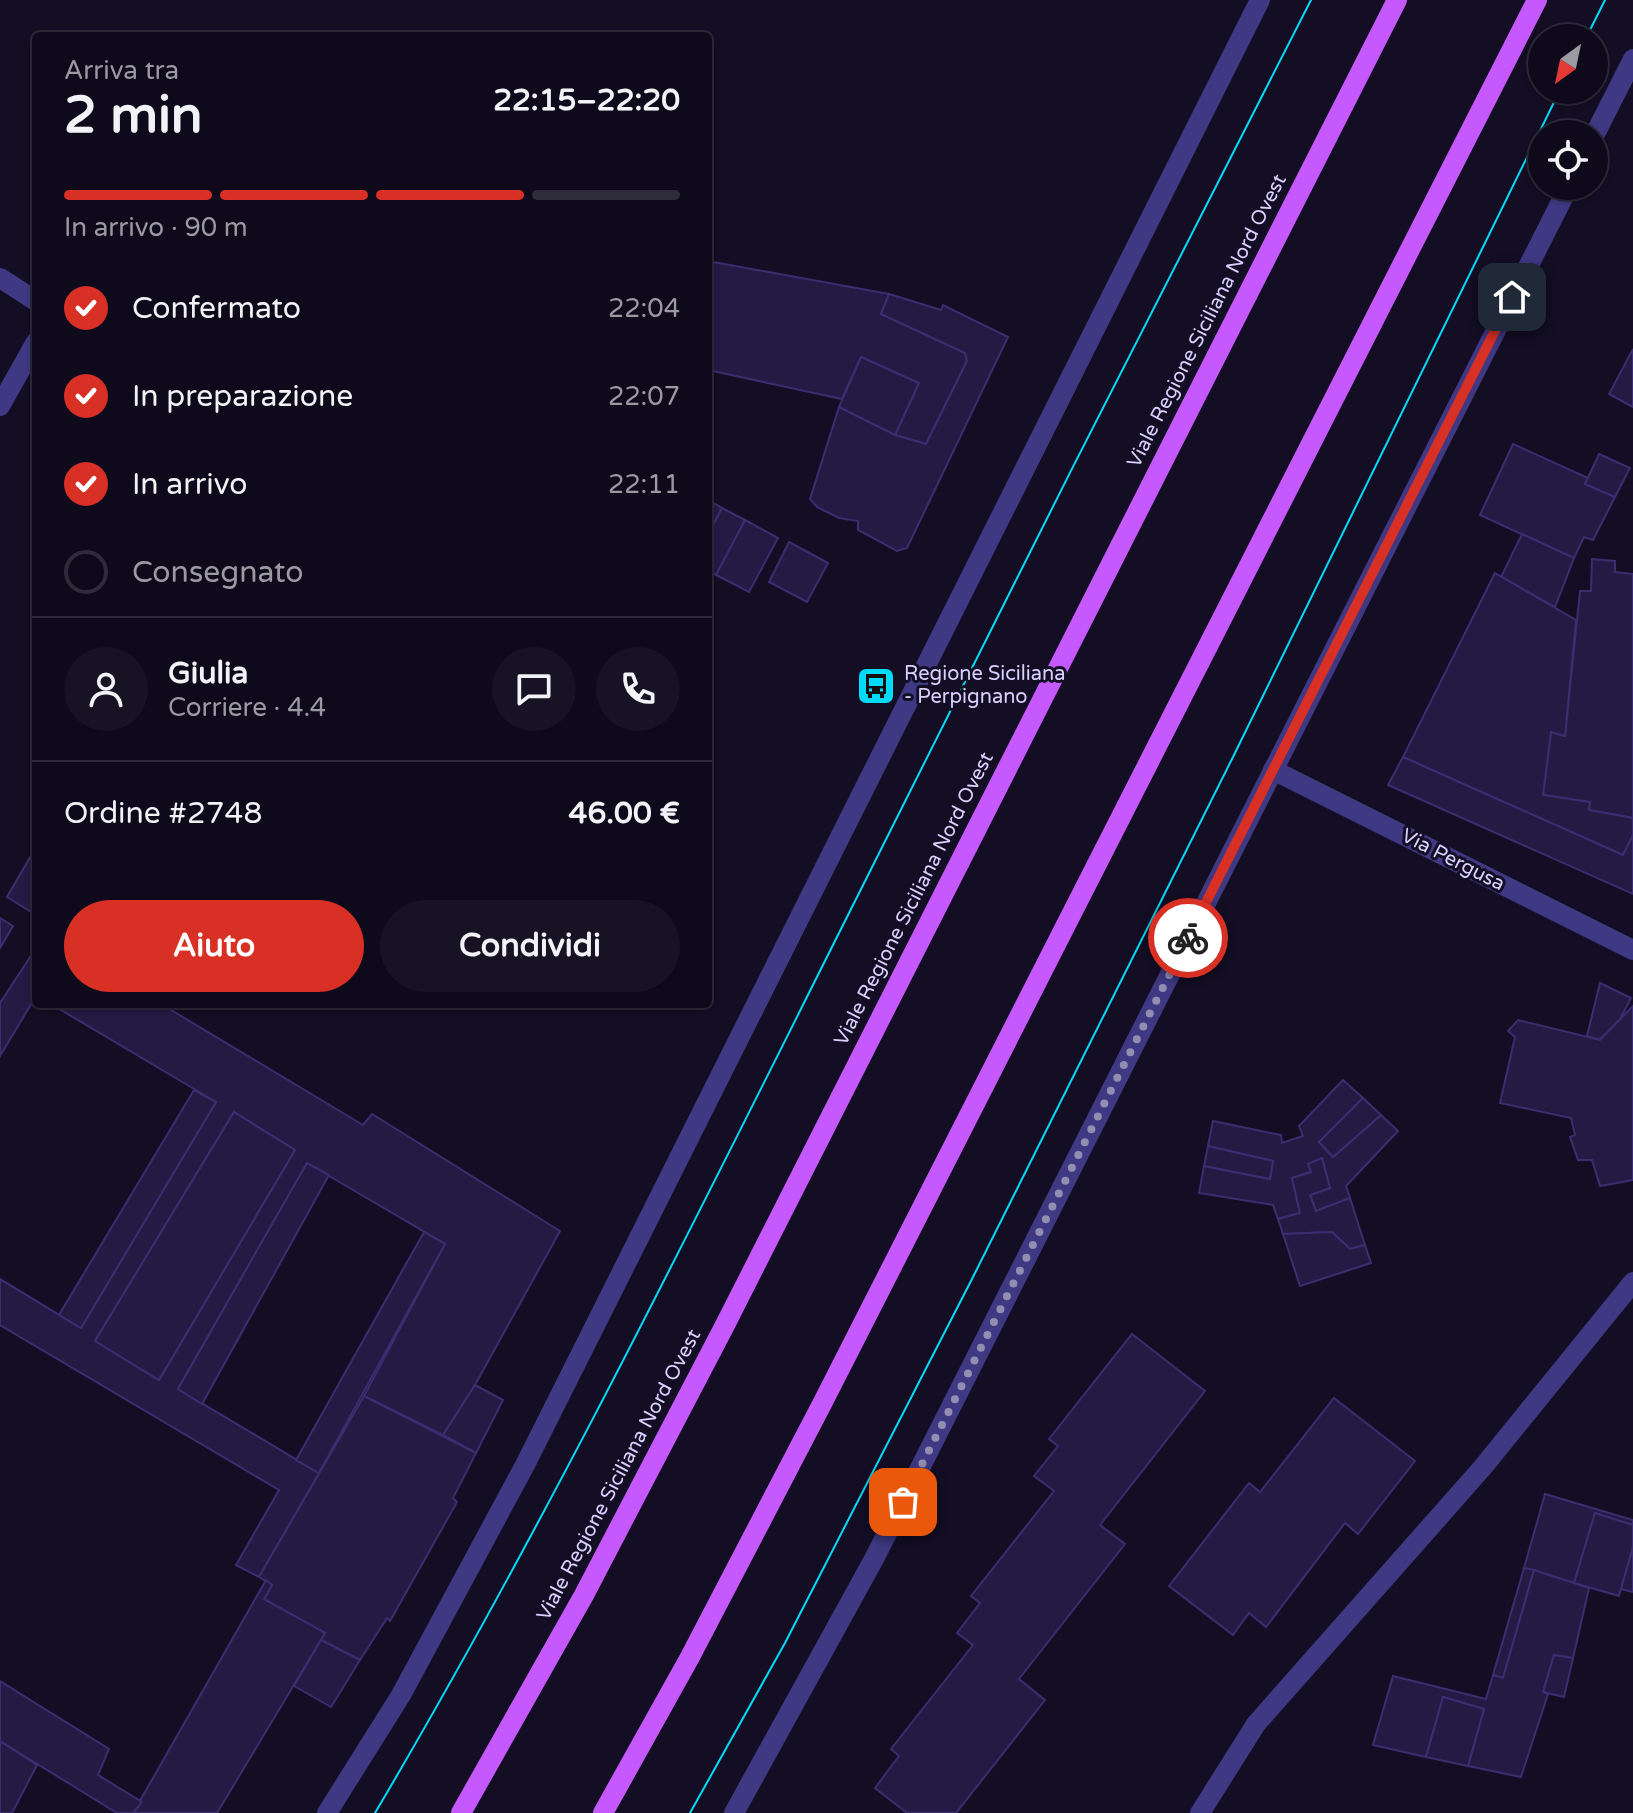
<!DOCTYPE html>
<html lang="it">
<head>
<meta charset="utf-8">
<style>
  body { margin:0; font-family:"Varela Round",sans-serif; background:#171324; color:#f1f3f6; height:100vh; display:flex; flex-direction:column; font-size:30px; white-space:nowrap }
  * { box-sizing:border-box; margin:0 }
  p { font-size:26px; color:#9b9aa3 }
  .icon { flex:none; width:44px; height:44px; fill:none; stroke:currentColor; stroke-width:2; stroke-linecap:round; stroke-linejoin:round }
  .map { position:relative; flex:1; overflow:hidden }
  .panel { position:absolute; left:32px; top:32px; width:680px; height:976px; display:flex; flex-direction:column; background:#0e0a1b; border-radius:8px; box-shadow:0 2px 6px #0004,0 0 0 2px #2e2b3a }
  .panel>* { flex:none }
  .needle { width:52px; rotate:213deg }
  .tools { position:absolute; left:1528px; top:24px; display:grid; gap:16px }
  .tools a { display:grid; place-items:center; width:80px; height:80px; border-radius:50%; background:#0e0a1b; box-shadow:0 2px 6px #0004,0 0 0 2px #2e2b3a; font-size:40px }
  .pin { position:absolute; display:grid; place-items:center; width:68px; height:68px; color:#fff; margin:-34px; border-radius:16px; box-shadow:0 4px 12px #0006 }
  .courier { position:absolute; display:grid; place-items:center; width:80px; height:80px; margin:-40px; border:6px solid #d93025; border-radius:50%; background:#fff; color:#222; box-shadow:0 2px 10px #0007 }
  .headline em { font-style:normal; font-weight:800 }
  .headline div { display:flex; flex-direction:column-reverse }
  .headline { display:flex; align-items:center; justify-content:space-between; height:136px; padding:0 32px }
  h1 { font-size:52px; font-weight:800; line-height:60px }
  .bar { display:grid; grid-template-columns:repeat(4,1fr); gap:12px 8px; align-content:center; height:96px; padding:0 32px }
  .bar i { height:10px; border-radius:6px; background:#2e2b3a }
  .bar .active { background:#d93025 }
  .bar p { grid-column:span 4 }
  .line { display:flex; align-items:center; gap:20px; padding:0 32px; border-top:2px solid #2e2b3a }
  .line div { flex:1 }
  .round { display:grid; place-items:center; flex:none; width:84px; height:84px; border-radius:42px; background:#171324 }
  ol { padding:0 32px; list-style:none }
  li { display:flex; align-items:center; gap:24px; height:88px }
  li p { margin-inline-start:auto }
  li .icon { padding:8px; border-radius:50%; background:#d93025; color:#fff; stroke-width:4 }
  li:last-child { color:#9b9aa3 }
  li i { width:44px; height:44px; border:4px solid #2e2b3a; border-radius:50% }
  .cta { display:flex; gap:16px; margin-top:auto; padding:16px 32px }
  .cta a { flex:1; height:92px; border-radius:48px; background:#d93025; color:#fff; font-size:32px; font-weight:800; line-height:92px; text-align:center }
  .cta a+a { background:#171324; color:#f1f3f6 }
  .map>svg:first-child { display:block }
  .building { fill:#241a44; stroke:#3c2d70; stroke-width:2; fill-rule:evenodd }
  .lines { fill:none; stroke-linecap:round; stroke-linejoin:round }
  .minor { stroke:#3e3982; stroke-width:20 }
  .major { stroke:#c559fe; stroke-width:20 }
  .tram { stroke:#02dafa; stroke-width:2 }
  .done { stroke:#938db2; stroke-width:8; stroke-dasharray:0 14.4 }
  .route { stroke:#d93025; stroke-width:10 }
  .labels { text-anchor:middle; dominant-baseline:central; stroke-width:6; stroke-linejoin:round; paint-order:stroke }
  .street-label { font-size:20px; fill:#d8d1ff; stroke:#130e24 }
  .poi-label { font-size:20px; fill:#d8d1ff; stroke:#130e24; text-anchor:start }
</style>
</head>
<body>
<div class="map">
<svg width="1633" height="1813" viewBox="0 0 1633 1813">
  <rect width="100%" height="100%" fill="#130e24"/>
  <g class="building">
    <path d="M708,261L889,294L881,314L965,353L967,361L926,444L895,435L919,383L861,357L842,399L708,370Z"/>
    <path d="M889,294L941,310L943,305L1008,337L907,548L897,551L858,530V521L839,518L817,507L810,499L839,407L895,435L926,444L967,361L965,353L881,314Z"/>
    <path d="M1633,349V407L1609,394Z"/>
    <path d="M861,357L919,383L895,435L839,407Z"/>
    <path d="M1513,444L1588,478L1585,484L1615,497L1593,540L1584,537L1574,558L1480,515Z"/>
    <path d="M1599,454L1630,468L1615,497L1585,484Z"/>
    <path d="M708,500L722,508L708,535Z"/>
    <path d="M722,508L745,520L716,575L708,570V535Z"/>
    <path d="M745,520L778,538L749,592L716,575Z"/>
    <path d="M1522,534L1574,558L1555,607L1501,577Z"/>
    <path d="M789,542L828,563L807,602L769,582Z"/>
    <path d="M1592,559L1615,561V572L1633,574V818L1589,810L1590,802L1543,795L1551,732L1565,736L1580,591H1591Z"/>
    <path d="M1495,573L1576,620L1565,736L1551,732L1543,795L1590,802L1589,810L1633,818V835L1623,855L1403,757Z"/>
    <path d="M1403,757L1623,855L1633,835V894L1388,785Z"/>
    <path d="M36,847V915L7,897Z"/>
    <path d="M0,918L13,926L0,948Z"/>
    <path d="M36,948V996L0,1056V1003Z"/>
    <path d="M1600,983L1631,998L1620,1019L1600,1040L1587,1036Z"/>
    <path d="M51,1004H161L363,1125L372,1114L560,1231L475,1385L443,1435L364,1396L445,1244L307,1163L178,1389L319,1473L259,1577L236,1565L279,1490L0,1325V1279L81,1328L216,1102ZM234,1112L295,1150L159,1380L95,1341Z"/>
    <path d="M1633,1006V1180L1600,1186L1592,1160H1578L1570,1137L1575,1135L1571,1118L1500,1103L1515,1037L1508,1031L1518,1020L1600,1040Z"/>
    <path d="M1343,1080L1363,1098L1319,1142L1333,1157L1381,1115L1398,1131L1346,1186L1350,1198L1316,1211L1310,1195L1330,1188L1322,1158L1308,1164L1311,1172L1292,1178L1300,1213L1278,1219L1273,1205L1199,1193L1204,1166L1270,1179L1273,1161L1208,1146L1213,1121L1281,1135L1282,1143L1303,1136L1299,1126Z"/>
    <path d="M194,1090L216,1102L81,1328L59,1315Z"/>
    <path d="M1363,1098L1381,1115L1333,1157L1319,1142Z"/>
    <path d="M234,1112L295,1150L159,1380L95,1341Z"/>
    <path d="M1208,1146L1273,1161L1270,1179L1204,1166Z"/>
    <path d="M1322,1158L1330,1188L1310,1195L1316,1211L1350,1198L1365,1245L1350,1249L1332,1232L1283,1234L1278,1219L1300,1213L1292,1178L1311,1172L1308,1164Z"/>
    <path d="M307,1163L329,1175L202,1404L178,1389Z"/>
    <path d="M424,1232L445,1244L319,1473L296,1460Z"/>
    <path d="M1332,1232L1350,1249L1365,1245L1371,1263L1300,1286L1283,1234Z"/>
    <path d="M1132,1334L1205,1391L1100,1525L1125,1544L1019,1679L1045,1700L956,1813H907L875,1788L899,1756L891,1749L973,1645L957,1633L980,1603L971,1596L1054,1491L1034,1476L1058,1446L1049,1439Z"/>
    <path d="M475,1385L503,1400L476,1453L443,1435Z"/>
    <path d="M364,1396L476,1453L453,1498L457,1502L390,1621L387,1618L360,1660L321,1640L325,1633L264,1599L272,1585L259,1577Z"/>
    <path d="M1334,1398L1415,1461L1358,1534L1345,1523L1266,1627L1249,1613L1233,1635L1169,1586L1249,1483L1260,1492Z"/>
    <path d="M1545,1494L1633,1520V1525L1595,1513L1574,1583L1524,1568Z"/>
    <path d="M1595,1513L1633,1525V1547L1619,1596L1574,1583Z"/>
    <path d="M1633,1547V1592L1621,1589Z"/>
    <path d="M1524,1568L1534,1570L1503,1678L1493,1675Z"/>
    <path d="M1534,1570L1589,1588L1573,1658L1554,1655L1543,1692L1548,1694L1521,1777L1468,1766L1484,1709L1443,1697L1426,1757L1373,1745L1393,1676L1486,1699L1493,1675L1503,1678Z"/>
    <path d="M266,1580L272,1585L264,1599L325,1633L217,1813H133Z"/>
    <path d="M321,1640L360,1660L331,1707L294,1686Z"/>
    <path d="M1554,1655L1573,1658L1564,1697L1543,1692Z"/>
    <path d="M0,1681L109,1749L98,1775L142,1802L133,1813H117L0,1741Z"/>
    <path d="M1443,1697L1484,1709L1468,1766L1426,1757Z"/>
    <path d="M0,1741L37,1765L12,1813H0Z"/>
  </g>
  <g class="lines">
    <g class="minor">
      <path d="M1594,136L1633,59"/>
      <path d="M0,278L36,301"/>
      <path d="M0,406L36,342"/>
      <path d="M1273,770L1633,950"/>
      <path d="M327,1813L401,1695L525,1465L1260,0"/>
      <path d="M734,1813L874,1559L1569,186"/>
      <path d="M1200,1813L1256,1724L1483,1467L1633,1282"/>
    </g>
    <g class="major">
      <path d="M461,1813L584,1595L724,1327L1397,0"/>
      <path d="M603,1813L690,1657L823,1402L1537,0"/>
    </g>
    <g class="tram">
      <path d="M1586,38L1605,0"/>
      <path d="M375,1813C544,1527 690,1230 839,933C995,621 1151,310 1311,0"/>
      <path d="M690,1813L785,1643L972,1279L1232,759L1560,90"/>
    </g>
  </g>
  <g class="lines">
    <path class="done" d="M903,1502L1188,938"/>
    <path class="route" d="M1188,938L1512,297"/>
  </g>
  <defs>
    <g id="bus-square" transform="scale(2)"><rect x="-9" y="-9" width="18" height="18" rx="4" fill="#02dafa" stroke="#130e24"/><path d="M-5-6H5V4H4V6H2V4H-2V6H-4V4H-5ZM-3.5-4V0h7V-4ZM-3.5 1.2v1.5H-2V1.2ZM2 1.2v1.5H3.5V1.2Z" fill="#111"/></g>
  </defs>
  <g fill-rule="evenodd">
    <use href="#bus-square" x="876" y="686"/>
  </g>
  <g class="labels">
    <g class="street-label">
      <text transform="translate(1207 321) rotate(-63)">Viale Regione Siciliana Nord Ovest</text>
      <text transform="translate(1453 860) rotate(27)">Via Pergusa</text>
      <text transform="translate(914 899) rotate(-63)">Viale Regione Siciliana Nord Ovest</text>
      <text transform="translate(619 1475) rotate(-62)">Viale Regione Siciliana Nord Ovest</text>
    </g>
    <g class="poi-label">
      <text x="904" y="674">Regione Siciliana<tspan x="904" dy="23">- Perpignano</tspan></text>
    </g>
  </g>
</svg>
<div class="tools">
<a><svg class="needle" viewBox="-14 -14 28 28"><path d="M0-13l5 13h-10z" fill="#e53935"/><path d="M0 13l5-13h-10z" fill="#9b9aa3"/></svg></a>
<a><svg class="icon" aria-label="locate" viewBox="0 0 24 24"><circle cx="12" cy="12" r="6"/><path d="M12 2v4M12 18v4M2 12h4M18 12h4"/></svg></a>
</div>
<div class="pin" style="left:903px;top:1502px;background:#ea580c"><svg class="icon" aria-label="bag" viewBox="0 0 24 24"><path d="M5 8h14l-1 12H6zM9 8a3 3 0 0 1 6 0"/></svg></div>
<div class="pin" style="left:1512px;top:297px;background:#1f2937"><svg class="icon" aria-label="home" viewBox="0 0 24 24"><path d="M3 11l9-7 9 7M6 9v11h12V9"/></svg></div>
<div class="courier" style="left:1188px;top:938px"><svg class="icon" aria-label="bike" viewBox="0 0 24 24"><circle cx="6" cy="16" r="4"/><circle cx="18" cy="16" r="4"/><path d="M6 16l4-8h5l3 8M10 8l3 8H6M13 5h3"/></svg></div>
<section class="panel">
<div class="headline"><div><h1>2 min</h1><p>Arriva tra</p></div><em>22:15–22:20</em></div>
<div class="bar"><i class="active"></i><i class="active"></i><i class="active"></i><i></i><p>In arrivo · 90 m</p></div>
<ol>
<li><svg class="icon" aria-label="check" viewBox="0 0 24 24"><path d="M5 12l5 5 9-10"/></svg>Confermato<p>22:04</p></li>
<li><svg class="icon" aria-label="check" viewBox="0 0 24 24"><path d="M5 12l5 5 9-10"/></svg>In preparazione<p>22:07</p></li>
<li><svg class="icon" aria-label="check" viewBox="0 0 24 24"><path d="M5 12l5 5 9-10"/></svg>In arrivo<p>22:11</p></li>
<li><i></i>Consegnato</li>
</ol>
<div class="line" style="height:144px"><a class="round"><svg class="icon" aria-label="person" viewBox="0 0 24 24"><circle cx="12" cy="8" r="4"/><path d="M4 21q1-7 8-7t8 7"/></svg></a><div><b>Giulia</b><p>Corriere · 4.4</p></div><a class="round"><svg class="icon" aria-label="chat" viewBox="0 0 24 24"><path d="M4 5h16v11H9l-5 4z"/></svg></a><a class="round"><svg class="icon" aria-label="phone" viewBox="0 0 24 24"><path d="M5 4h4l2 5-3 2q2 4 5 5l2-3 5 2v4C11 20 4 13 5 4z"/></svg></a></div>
<div class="line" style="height:104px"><div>Ordine #2748</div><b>46.00 €</b></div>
<div class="cta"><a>Aiuto</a><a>Condividi</a></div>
</section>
</div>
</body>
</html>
